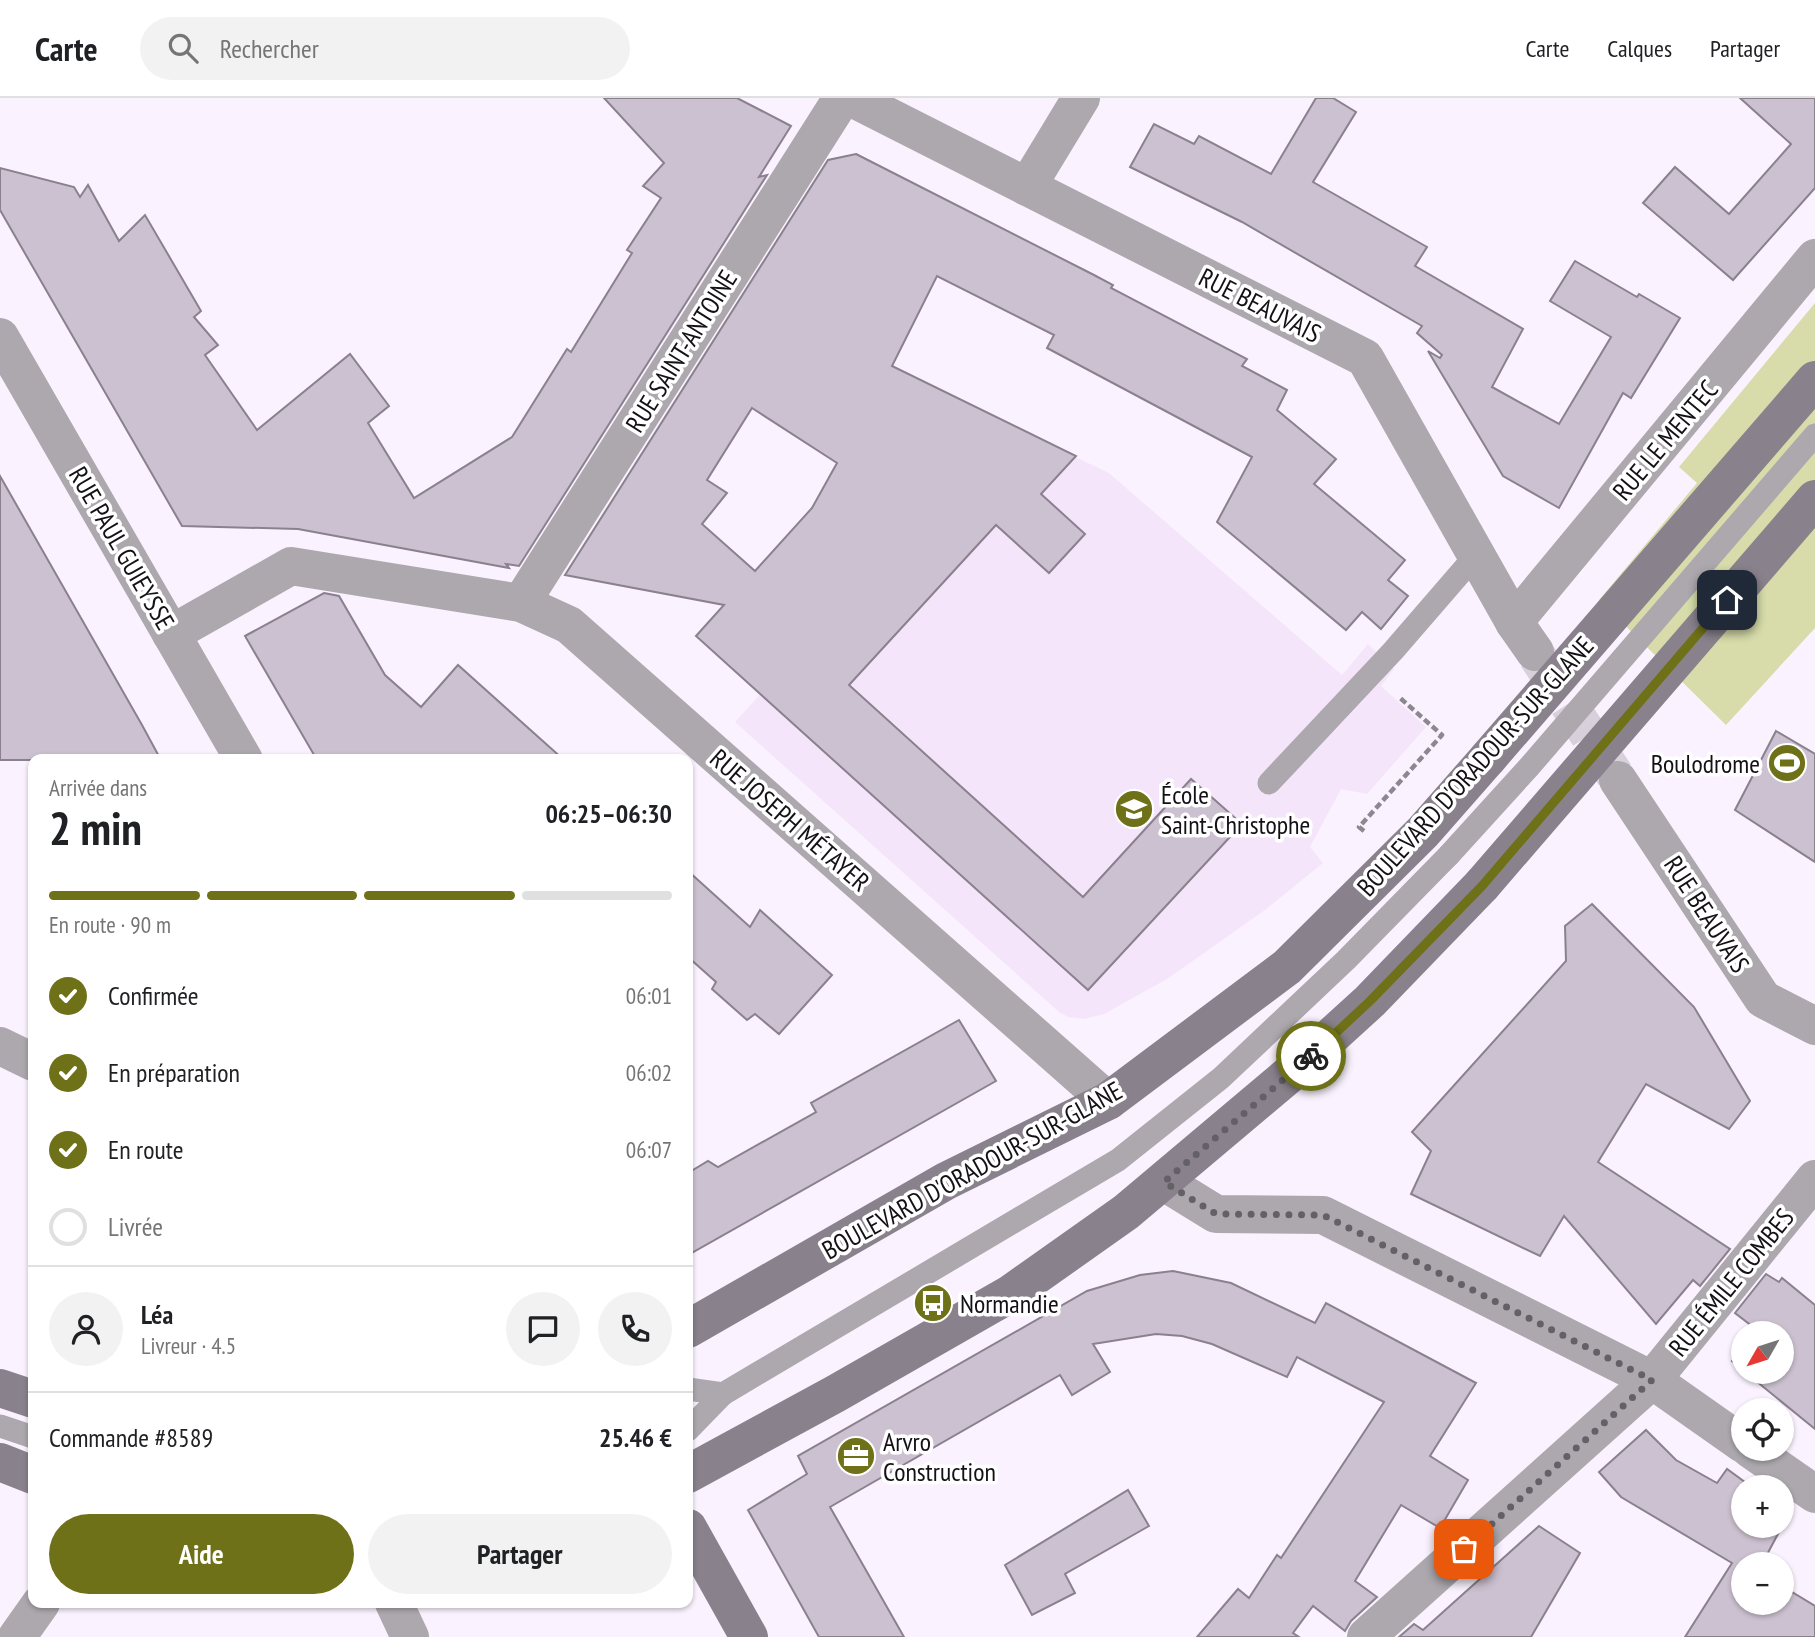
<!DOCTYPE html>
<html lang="fr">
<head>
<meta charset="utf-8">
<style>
  body { margin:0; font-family:"PT Sans Narrow",sans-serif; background:#f2f2f2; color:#202124; height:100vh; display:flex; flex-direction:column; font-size:26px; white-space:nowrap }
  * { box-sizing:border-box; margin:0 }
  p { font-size:23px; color:#757577 }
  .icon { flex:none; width:38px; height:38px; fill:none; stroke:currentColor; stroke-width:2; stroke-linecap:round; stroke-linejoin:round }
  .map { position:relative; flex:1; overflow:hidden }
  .side { position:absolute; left:28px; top:656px; width:665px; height:854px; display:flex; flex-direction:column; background:#fff; border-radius:14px; box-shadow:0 2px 5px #0004 }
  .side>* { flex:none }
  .needle { width:46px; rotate:231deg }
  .buttons { position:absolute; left:1731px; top:1223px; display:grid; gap:14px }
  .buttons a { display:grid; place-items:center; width:63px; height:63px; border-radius:50%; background:#fff; box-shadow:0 2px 5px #0004; font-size:35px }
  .pin { position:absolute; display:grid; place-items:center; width:60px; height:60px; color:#fff; margin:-30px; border-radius:14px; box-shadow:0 4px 10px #0006 }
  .courier { position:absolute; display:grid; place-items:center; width:70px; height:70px; margin:-35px; border:5px solid #6e7117; border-radius:50%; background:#fff; color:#222; box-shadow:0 2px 9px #0007 }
  .headline em { font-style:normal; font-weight:600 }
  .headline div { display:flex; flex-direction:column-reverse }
  .headline { display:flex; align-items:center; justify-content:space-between; height:119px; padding:0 21px }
  h1 { font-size:46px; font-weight:600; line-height:52px }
  .bar { display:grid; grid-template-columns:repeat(4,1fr); gap:10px 7px; align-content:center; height:84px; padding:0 21px }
  .bar i { height:9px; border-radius:5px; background:#e0e0e0 }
  .bar .current { background:#6e7117 }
  .bar p { grid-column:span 4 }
  .line { display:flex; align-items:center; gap:18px; padding:0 21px; border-top:2px solid #e0e0e0 }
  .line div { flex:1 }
  .round { display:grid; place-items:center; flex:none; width:74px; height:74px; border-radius:37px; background:#f2f2f2 }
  ol { padding:0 21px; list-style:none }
  li { display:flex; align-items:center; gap:21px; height:77px }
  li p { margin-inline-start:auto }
  li .icon { padding:7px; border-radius:50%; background:#6e7117; color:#fff; stroke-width:4 }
  li:last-child { color:#757577 }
  li i { width:38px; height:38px; border:4px solid #e0e0e0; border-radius:50% }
  .button { display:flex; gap:14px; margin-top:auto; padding:14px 21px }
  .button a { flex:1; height:80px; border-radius:42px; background:#6e7117; color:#fff; font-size:28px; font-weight:600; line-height:80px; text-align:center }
  .button a+a { background:#f2f2f2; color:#202124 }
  header { display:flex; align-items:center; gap:42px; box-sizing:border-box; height:98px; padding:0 35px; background:#fff; border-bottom:2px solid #e0e0e0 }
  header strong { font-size:33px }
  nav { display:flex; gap:38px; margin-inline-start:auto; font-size:24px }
  .search { width:490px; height:63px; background:#f2f2f2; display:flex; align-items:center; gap:18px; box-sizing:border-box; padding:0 24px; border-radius:38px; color:#757577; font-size:26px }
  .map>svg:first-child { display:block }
  .built { fill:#f5e5fb }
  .garden { fill:#d7dcaa }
  .building { fill:#ccc1d0; stroke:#8a808e; stroke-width:2; fill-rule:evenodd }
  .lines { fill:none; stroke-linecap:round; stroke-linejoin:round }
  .street-tunnel { stroke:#d8d0db; stroke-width:38; stroke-dasharray:38 19; stroke-linecap:butt }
  .path { stroke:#8d8790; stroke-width:4.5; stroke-dasharray:7 3.5; stroke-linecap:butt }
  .lane { stroke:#aca8ae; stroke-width:23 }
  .street { stroke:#aca8ae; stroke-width:38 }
  .secondary { stroke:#89828c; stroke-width:38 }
  .lane-bridge { stroke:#aca8ae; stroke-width:23 }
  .secondary-bridge { stroke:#89828c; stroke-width:38 }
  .done { stroke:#646067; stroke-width:7; stroke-dasharray:0 12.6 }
  .route { stroke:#6e7117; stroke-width:9 }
  .labels { text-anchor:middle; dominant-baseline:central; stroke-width:7; stroke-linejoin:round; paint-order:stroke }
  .street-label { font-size:26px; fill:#141116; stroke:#fff }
  .poi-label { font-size:26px; fill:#141116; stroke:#fff; text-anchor:start }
</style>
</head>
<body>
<header>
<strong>Carte</strong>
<div class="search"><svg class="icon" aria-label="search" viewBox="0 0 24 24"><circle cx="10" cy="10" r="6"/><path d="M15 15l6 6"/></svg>Rechercher</div>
<nav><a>Carte</a><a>Calques</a><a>Partager</a></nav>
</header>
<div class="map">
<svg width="1815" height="1539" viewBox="0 0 1815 1539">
  <rect width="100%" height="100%" fill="#faf2fe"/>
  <path class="built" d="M1008,324L1034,336L1033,339L1109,375L1342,577L1368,546L1394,571L1381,588L1426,629L1367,696L1341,691L1310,749L1323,765L1265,812L1167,881L1104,916L1084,921L1068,919L1059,914L735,624Z"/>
  <path class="garden" d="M1815,205V530L1726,627L1599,502L1697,385L1679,369Z"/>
  <g class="building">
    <path d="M604,0H737L791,28L759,79L767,77L519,468L506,466L509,470L298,431L182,428L0,112V70L74,89L80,99L88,87L119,143L145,117L201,213L194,219L218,247L205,257L257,332L350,256L389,308L368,325L414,400L512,339L567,251L571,254L632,155L627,152L661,100L643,88L664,65Z"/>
    <path d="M1316,0H1333L1356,14L1313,84L1427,149L1415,168L1523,231L1492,289L1559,326L1611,239L1550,203L1575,163L1637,199L1639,196L1680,220L1631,300L1623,295L1559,410L1503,378L1428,253L1440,260L1442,257L1417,235L1422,228L1242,124L1130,69L1154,26L1194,46L1199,38L1271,76Z"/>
    <path d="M1740,0H1815V90L1733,182L1643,105L1675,69L1729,116L1791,46Z"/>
    <path d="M856,56L1094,177L1113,187L1111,190L1247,261L1242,268L1287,292L1277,312L1336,361L1314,386L1405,462L1388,482L1408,498L1381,531L1362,514L1346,532L1217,424L1252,359L1047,250L1054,237L937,178L892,268L1076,358L1041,396L1085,436L1049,475L996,427L849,587L1083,799L1191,681L1242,726L1088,892L696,538L724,507L565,477L828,62ZM752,310L837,365L812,410L755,473L702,426L727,395L707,382Z"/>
    <path d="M0,378L142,627L161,662H0Z"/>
    <path d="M324,495L339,498L385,577L421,609L458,567L564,662H317L245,538Z"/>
    <path d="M1776,633L1815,656V764L1735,712Z"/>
    <path d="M688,773L750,829L760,812L832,877L779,936L755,916L747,922L712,891L716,884L688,859Z"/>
    <path d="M1592,806L1694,909L1750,1003L1729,1031L1646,986L1598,1064L1730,1151L1700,1188L1693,1182L1656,1226L1564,1118L1540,1158L1411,1096L1431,1053L1412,1034L1566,863L1565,828Z"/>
    <path d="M959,922L996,983L688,1157V1075L708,1063L718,1069L816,1014L811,1005Z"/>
    <path d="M1173,1173L1231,1185L1315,1225L1326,1205L1476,1285L1430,1358L1468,1382L1440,1430L1401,1407L1355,1483L1377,1499L1351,1523L1345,1533L1313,1508L1293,1535L1299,1539H1197L1238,1491L1249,1500L1277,1457L1281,1460L1384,1304L1297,1259L1287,1279L1212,1246L1182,1238L1156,1236L1093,1246L1110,1274L1072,1297L1060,1277L830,1409L904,1539H819L748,1412L807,1376L798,1358L1087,1193L1140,1177Z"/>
    <path d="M1766,1176L1779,1184L1782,1180L1815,1207V1331L1745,1274H1782V1236H1754L1757,1232L1735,1215Z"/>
    <path d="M1743,1249V1272L1732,1263Z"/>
    <path d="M1646,1332L1676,1362L1717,1385L1727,1371L1753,1390H1743V1428H1782V1410L1789,1415L1762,1466H1743V1505H1782V1488L1815,1508V1539H1685L1732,1465L1621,1399L1599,1374Z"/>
    <path d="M1128,1392L1149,1428L1065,1476L1075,1495L1032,1517L1005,1467Z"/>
    <path d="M1539,1428L1580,1455L1531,1539H1399L1414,1526L1423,1532Z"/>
  </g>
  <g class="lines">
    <path class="street-tunnel" d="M1537,558L1615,677"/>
    <path class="path" d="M1364,733L1359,729L1442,637L1399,599"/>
    <g class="lane">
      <path d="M1269,685L1393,553L1476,457"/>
      <path d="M688,1291L723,1296"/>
      <path d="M0,1328L33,1339"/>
      <path d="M688,1332L723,1296L1118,1062L1221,980L1346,862L1449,757"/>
    </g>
    <g class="street">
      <path d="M852,0L1365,260L1514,524L1535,554"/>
      <path d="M1027,89L1081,0"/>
      <path d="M0,239L244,662"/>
      <path d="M521,505L842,0"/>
      <path d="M1514,524L1815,160"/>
      <path d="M171,536L291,468L521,505L569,527L1108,1003"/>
      <path d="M1618,682L1763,901L1815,928"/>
      <path d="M0,948L33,964"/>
      <path d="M1164,1084L1216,1116L1323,1117L1652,1282L1743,1346"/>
      <path d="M1750,1351L1815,1396"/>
      <path d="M394,1505L410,1539"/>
      <path d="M17,1539L41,1505"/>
      <path d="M1366,1539L1652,1282L1815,1081"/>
    </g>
    <g class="secondary">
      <path d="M688,1231L946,1083L1108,1003L1287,869L1423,734L1488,660"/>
      <path d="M0,1290L33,1301"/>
      <path d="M0,1364L33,1377"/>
      <path d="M688,1376L835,1296L1010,1196L1126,1114L1291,975L1370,903L1482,787"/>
      <path d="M688,1430L749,1539"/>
    </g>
    <path class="lane-bridge" d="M1449,757L1529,669L1815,337"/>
    <g class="secondary-bridge">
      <path d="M1488,660L1815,282"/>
      <path d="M1482,787L1815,401"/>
    </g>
  </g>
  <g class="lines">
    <path class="done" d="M1311,958L1164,1084L1216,1116L1323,1117L1652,1282L1464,1451"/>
    <path class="route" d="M1311,958L1370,903L1482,788L1727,502"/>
  </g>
  <defs>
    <g id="stadium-disc" transform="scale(2.0125)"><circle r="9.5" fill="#6e7117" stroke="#fff"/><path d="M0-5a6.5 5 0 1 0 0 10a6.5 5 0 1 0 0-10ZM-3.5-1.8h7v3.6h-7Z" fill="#fff"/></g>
    <g id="school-disc" transform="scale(2.0125)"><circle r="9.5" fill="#6e7117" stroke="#fff"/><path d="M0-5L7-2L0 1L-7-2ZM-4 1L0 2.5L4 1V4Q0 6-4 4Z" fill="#fff"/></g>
    <g id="bus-disc" transform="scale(2.0125)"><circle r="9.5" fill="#6e7117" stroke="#fff"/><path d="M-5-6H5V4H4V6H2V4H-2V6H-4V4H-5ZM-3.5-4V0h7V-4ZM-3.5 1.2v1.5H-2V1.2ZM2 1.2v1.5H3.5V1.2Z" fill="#fff"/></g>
    <g id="office-disc" transform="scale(2.0125)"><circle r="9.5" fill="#6e7117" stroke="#fff"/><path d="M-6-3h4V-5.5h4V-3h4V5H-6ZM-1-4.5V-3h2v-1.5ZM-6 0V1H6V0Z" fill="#fff"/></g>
  </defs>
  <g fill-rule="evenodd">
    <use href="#stadium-disc" x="1787" y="665"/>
    <use href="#school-disc" x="1134" y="711"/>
    <use href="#bus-disc" x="933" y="1205"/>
    <use href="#office-disc" x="856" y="1358"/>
  </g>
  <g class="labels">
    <g class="street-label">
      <text transform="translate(1260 207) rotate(27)">RUE BEAUVAIS</text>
      <text transform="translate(681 253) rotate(-58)">RUE SAINT-ANTOINE</text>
      <text transform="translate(1665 342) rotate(-50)">RUE LE MENTEC</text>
      <text transform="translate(122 450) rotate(60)">RUE PAUL GUIEYSSE</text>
      <text transform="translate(1475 668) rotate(-48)">BOULEVARD D'ORADOUR-SUR-GLANE</text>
      <text transform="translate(790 722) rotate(41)">RUE JOSEPH MÉTAYER</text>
      <text transform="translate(1707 816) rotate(57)">RUE BEAUVAIS</text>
      <text transform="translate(972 1072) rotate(-29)">BOULEVARD D'ORADOUR-SUR-GLANE</text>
      <text transform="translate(1731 1184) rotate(-51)">RUE ÉMILE COMBES</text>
    </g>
    <g class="poi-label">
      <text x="1760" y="665" text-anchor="end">Boulodrome</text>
      <text x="1161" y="696">École<tspan x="1161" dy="30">Saint-Christophe</tspan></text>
      <text x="960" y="1205">Normandie</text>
      <text x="883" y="1343">Arvro<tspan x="883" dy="30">Construction</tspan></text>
    </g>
  </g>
</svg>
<div class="buttons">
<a><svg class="needle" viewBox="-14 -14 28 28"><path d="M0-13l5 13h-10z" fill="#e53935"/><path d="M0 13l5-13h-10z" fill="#757577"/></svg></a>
<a><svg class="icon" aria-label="locate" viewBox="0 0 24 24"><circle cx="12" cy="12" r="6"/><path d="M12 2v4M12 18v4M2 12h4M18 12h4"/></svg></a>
<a>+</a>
<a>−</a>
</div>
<div class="pin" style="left:1464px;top:1451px;background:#ea580c"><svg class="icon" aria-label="bag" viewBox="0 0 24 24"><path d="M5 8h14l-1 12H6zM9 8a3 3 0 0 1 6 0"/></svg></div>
<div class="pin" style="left:1727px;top:502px;background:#1f2937"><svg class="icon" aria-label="home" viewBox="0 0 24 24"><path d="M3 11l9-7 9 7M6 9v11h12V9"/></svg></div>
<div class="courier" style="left:1311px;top:958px"><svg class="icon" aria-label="bike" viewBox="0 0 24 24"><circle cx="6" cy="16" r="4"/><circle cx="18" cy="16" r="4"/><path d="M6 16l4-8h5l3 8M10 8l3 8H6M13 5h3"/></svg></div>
<section class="side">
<div class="headline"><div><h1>2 min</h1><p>Arrivée dans</p></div><em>06:25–06:30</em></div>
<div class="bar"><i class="current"></i><i class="current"></i><i class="current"></i><i></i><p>En route · 90 m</p></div>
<ol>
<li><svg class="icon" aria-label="check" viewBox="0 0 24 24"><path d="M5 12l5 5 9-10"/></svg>Confirmée<p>06:01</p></li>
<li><svg class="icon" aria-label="check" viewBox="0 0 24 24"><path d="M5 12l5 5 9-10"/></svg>En préparation<p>06:02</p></li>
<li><svg class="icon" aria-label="check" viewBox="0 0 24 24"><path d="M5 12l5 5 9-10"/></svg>En route<p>06:07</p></li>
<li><i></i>Livrée</li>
</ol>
<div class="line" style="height:126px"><a class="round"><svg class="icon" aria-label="person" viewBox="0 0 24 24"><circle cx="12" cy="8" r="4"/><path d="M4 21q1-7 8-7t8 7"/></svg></a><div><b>Léa</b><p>Livreur · 4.5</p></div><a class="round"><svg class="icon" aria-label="chat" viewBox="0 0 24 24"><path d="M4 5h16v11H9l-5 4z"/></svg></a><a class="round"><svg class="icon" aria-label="phone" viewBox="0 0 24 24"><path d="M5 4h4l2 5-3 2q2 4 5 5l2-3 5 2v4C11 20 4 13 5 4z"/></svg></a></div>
<div class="line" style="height:91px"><div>Commande #8589</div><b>25.46 €</b></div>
<div class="button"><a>Aide</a><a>Partager</a></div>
</section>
</div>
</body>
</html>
